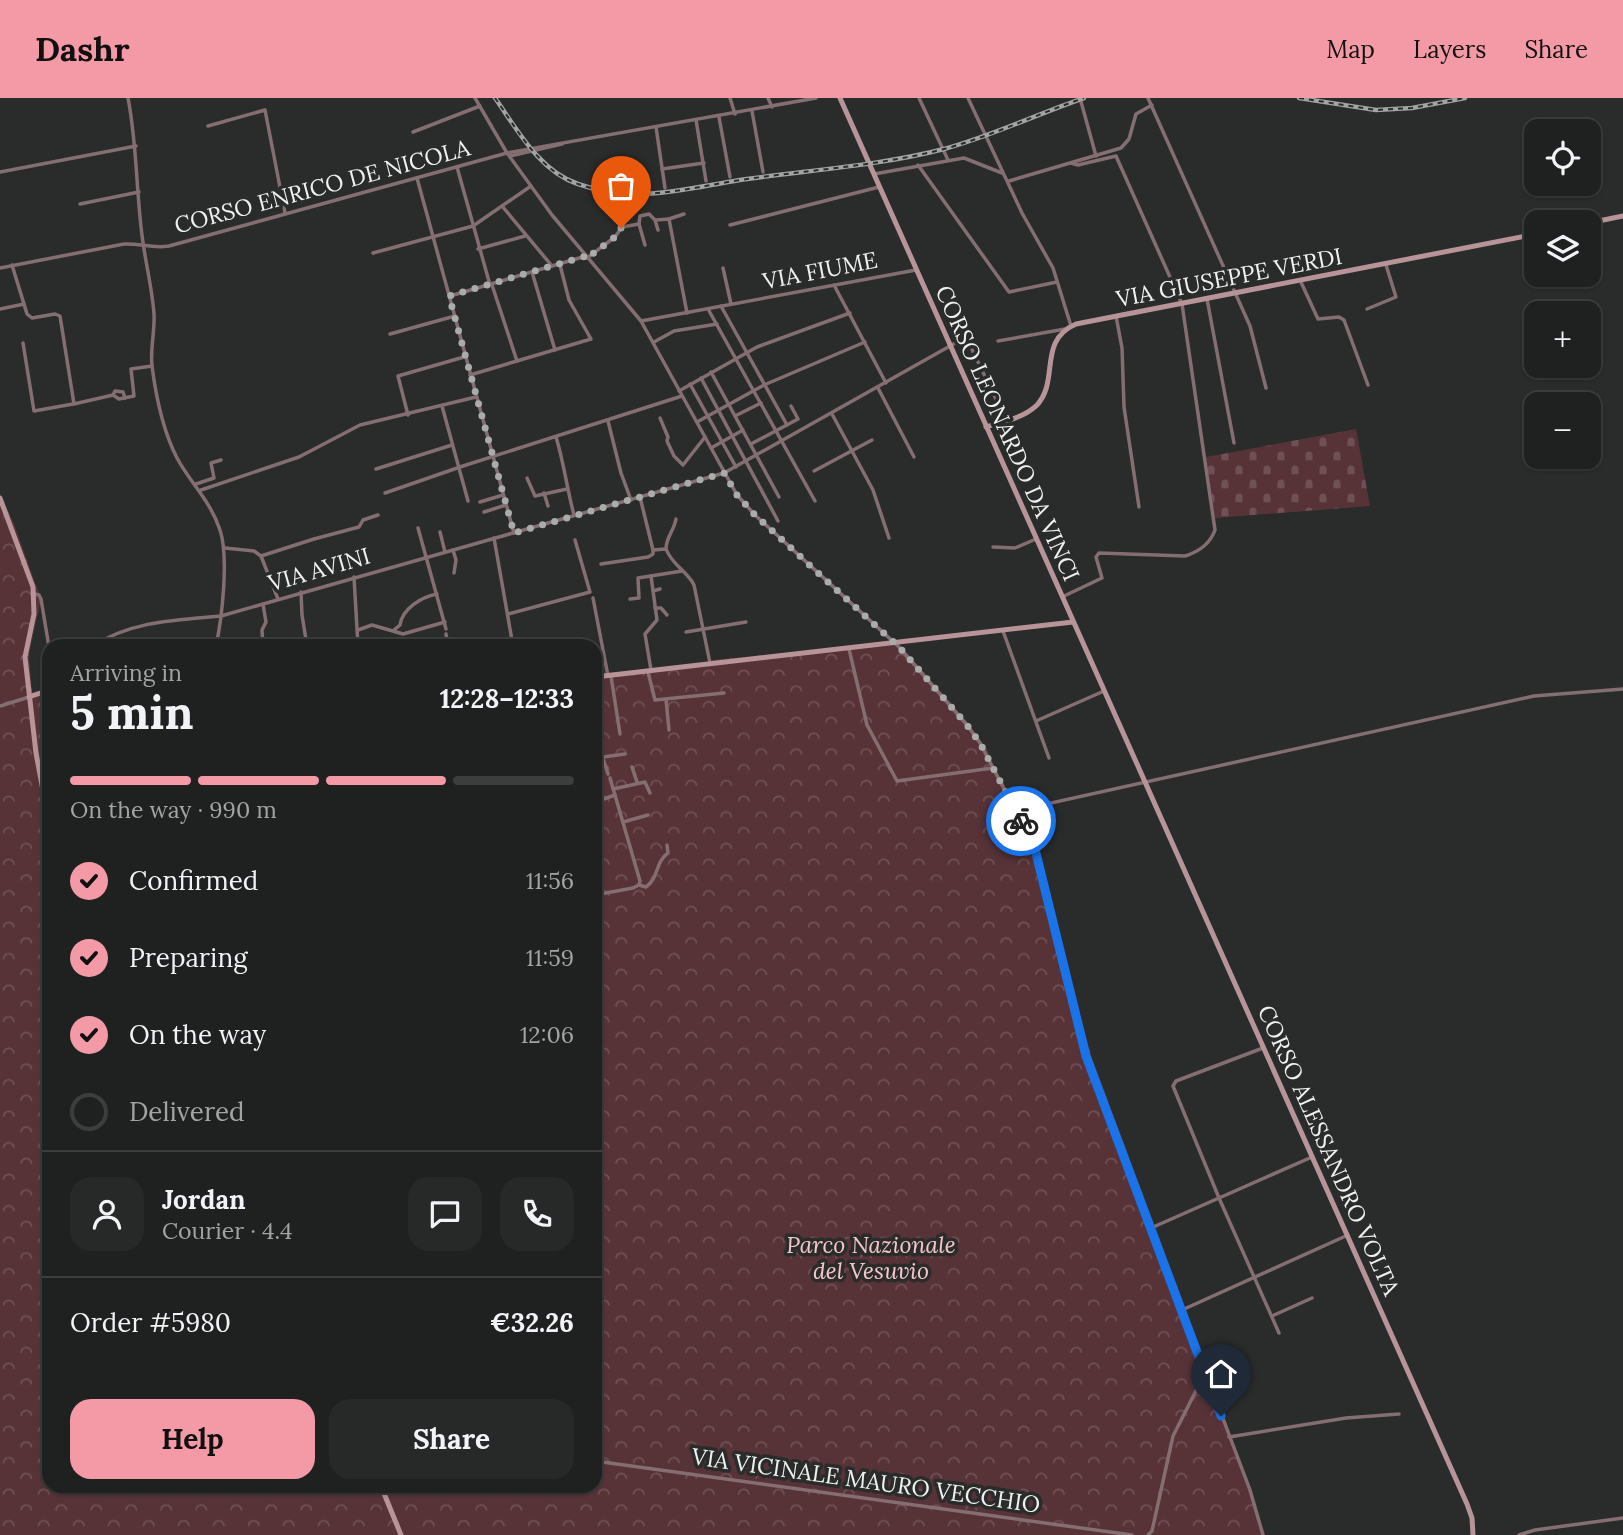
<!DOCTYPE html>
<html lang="en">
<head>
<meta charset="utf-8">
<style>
  body { margin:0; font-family:Lora,serif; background:#272929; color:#f1f3f6; height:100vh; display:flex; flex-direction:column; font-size:26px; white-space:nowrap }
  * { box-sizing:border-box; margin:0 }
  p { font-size:23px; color:#a1a3a5 }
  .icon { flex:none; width:38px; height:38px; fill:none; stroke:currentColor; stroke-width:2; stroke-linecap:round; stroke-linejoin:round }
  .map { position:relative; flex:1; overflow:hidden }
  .drawer { position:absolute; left:42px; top:541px; width:560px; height:854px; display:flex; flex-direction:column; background:#1f2120; border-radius:21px; box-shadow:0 2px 5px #0004,0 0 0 2px #3c3e3e }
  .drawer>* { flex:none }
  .tools { position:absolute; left:1524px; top:21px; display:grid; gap:14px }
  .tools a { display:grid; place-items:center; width:77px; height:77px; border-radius:14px; background:#1f2120; box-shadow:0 2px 5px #0004,0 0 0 2px #3c3e3e; font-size:35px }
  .pin { position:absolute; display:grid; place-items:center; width:60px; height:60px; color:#fff; margin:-72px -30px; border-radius:50% 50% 50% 0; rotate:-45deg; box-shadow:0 0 7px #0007 }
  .pin .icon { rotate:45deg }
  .courier { position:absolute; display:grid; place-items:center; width:70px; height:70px; margin:-35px; border:5px solid #1a73e8; border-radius:50%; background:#fff; color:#222; box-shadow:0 2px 9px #0007 }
  .overview em { font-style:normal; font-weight:800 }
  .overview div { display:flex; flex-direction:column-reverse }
  .overview { display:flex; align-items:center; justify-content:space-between; height:119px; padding:0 28px }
  h1 { font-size:46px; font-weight:800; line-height:52px }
  .bar { display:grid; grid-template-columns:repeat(4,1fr); gap:10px 7px; align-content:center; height:84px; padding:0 28px }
  .bar i { height:9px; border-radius:5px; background:#3c3e3e }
  .bar .current { background:#f49aa7 }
  .bar p { grid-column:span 4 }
  .line { display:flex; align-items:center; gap:18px; padding:0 28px; border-top:2px solid #3c3e3e }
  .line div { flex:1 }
  .round { display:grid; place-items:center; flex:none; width:74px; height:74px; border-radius:21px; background:#272929 }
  ol { padding:0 28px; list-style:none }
  li { display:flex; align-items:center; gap:21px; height:77px }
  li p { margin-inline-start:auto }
  li .icon { padding:7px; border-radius:50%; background:#f49aa7; color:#111; stroke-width:4 }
  li:last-child { color:#a1a3a5 }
  li i { width:38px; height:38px; border:4px solid #3c3e3e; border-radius:50% }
  .cta { display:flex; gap:14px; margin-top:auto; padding:14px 28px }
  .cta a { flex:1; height:80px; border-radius:21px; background:#f49aa7; color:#111; font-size:28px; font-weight:800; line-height:80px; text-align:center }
  .cta a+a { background:#272929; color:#f1f3f6 }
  header { display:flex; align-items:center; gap:42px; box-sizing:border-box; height:98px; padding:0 35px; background:#f49aa7; color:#111 }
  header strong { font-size:33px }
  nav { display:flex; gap:38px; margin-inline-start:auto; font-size:24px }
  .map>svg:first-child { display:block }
  .forest { fill:url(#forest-crowns) }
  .cemetery { fill:url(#cemetery-stones) }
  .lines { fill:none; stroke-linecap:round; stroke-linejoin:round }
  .street { stroke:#856e71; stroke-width:3.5 }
  .secondary { stroke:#b89498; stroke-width:5 }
  .rail-casing { stroke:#a1a4a2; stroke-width:4.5 }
  .rail { stroke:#292c2a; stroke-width:2; stroke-dasharray:5; stroke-linecap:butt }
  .done { stroke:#aaacab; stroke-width:7; stroke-dasharray:0 12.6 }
  .route { stroke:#1a73e8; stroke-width:9 }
  .labels { text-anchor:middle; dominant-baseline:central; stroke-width:7; stroke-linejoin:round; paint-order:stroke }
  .street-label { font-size:23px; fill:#eff1f0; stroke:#292c2a }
  .park-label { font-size:23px; font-style:italic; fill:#f7c6cb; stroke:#292c2a }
</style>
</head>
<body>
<header>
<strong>Dashr</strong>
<nav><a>Map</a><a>Layers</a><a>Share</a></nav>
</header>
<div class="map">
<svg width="1623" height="1437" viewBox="0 0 1623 1437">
  <defs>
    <pattern id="forest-crowns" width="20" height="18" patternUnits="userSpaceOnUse" patternTransform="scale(1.75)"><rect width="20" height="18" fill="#573338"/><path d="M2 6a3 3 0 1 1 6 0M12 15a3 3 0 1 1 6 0" fill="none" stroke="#6f5155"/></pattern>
    <pattern id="cemetery-stones" width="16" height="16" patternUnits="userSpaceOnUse" patternTransform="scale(1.75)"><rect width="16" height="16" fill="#573338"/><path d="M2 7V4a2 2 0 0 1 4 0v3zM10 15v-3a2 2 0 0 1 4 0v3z" fill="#6f5155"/></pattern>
  </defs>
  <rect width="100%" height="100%" fill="#292c2a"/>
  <path class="forest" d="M0,396L14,426L41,501L29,556L32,594L49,591V1388H595V576L709,566L712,562L893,545L903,551L968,625L987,651L995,671L1036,739L1072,891L1092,960L1200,1249L1265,1437H0Z"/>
  <path class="cemetery" d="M1356,331L1370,408L1215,420L1206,359Z"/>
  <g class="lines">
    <g class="street">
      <path d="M128,0C137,46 136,91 142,137C145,163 152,189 154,216C155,233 150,251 152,268C156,299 163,333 177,360C191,386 210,402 220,432C229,459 222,520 216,548"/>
      <path d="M475,0L507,55L552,117L641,223L737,397L755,417L899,549L967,627L980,645L1034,748L1086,958L1250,1392L1263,1437"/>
      <path d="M730,0L735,16"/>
      <path d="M768,0L772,9"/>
      <path d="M919,0L948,62"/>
      <path d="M968,0L1022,115L1053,170L1071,228"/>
      <path d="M1080,0L1096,58"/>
      <path d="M1148,0L1250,228L1266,290"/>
      <path d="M752,13L763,74"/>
      <path d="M719,19L730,79"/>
      <path d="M696,22L706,83"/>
      <path d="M208,28L265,12L285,115"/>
      <path d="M656,29L665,90"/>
      <path d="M413,34L480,8"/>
      <path d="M510,58L562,46"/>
      <path d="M918,67L1009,194L1057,184"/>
      <path d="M457,69L490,187"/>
      <path d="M662,71L704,65"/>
      <path d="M0,74L136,48"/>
      <path d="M874,76L964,60L1002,75"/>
      <path d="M417,80L514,435"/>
      <path d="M1009,83L1121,50L1129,41L1136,16L1152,7"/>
      <path d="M80,106L139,94"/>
      <path d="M502,108L552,168"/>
      <path d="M669,121L684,116"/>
      <path d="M656,122L669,121L687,215"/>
      <path d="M639,126L645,147"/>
      <path d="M730,127L879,89"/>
      <path d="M478,151L525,138"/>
      <path d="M373,155L473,128L531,88"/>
      <path d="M587,160L615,139L622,129L639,126L640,118L649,116L655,122L658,132"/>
      <path d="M12,167L24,206"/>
      <path d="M0,170L124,146C139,145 153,151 169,148L507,55L816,0"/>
      <path d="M723,170L731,206"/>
      <path d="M532,174L555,252"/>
      <path d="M1300,182L1318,221L1339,219L1344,222L1368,287"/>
      <path d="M492,187L517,263"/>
      <path d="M834,187L886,285"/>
      <path d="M450,198L586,158"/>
      <path d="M1207,201L1234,345"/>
      <path d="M721,208L787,327"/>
      <path d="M0,211L24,206L27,216L32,220L55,216L60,218L74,306L113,297L115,293L123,294L125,300"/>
      <path d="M708,211L815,403"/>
      <path d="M1367,211L1396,199L1386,167"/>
      <path d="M1116,218L1122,250L1124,309L1139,409"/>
      <path d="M641,223L916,172"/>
      <path d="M390,236L455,218"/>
      <path d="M998,243L1065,231"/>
      <path d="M654,244L674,233L717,226"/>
      <path d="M23,245L34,313L73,306"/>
      <path d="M711,274L779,399"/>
      <path d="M470,277L591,241L569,202L560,167"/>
      <path d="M701,280L778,423"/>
      <path d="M690,286L736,369"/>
      <path d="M878,290L914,359"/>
      <path d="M679,293L757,249L850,215"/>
      <path d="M113,297L119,301L134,298L131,271L152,268"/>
      <path d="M442,308L468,403"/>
      <path d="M832,316L873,392L889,440"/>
      <path d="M408,317L398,278L464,259"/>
      <path d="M735,318L761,305"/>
      <path d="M660,320L668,339L667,343L674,358L683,367L705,339"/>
      <path d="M608,323L621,375L631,402"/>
      <path d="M697,324L764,287L865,244"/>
      <path d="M556,339C564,365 567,391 574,417"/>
      <path d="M751,346L798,321L791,308"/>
      <path d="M711,350L743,332"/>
      <path d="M376,371L452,347"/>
      <path d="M814,373L872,342"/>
      <path d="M527,380L535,398L567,391"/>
      <path d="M196,386L214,380L211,365L221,362"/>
      <path d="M201,392L299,359L360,327L476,299"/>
      <path d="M385,395L463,368L682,298"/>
      <path d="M544,395L548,408"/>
      <path d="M640,399L653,452L666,451C672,467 687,473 694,487L710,565"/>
      <path d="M480,404L503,397"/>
      <path d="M484,414L506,407"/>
      <path d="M418,430L446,531"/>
      <path d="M440,434L445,454"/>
      <path d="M494,440L513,548"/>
      <path d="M993,449L1015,450L1036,441"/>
      <path d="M225,450L254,453L261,458L314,441L359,429L363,422L378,417"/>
      <path d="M666,451C666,439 674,433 676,421"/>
      <path d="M453,452L456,462L454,475"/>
      <path d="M261,458L278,501"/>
      <path d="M601,466L648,459L653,456V452"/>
      <path d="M651,478L657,522L645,536L651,572"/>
      <path d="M354,479L358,548"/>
      <path d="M653,493L660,491"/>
      <path d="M301,494L302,517L307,548"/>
      <path d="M34,496L39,497L41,501L49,549"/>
      <path d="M1062,499L1102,480L1096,459L1099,455L1185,458C1198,454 1210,446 1215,432L1182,206L1116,58L1078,67L1071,65"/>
      <path d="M593,500L608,578"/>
      <path d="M630,501L639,500L638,480L682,473"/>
      <path d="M263,506L266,524L262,532L263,548"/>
      <path d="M655,510H661L667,517"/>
      <path d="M508,516L590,494L575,442"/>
      <path d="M358,532L372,527L403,536L445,524"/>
      <path d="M394,532L400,527C402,511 421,499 437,496"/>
      <path d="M1003,533L1049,660"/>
      <path d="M686,534L746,524"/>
      <path d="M446,536L448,548"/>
      <path d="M93,548C132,523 175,522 221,518L724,375L966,239L1006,322"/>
      <path d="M849,551L867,627L897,683L993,670"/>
      <path d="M648,574L655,602L724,595"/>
      <path d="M611,578L620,636"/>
      <path d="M666,601L669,632"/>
      <path d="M0,608L29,599"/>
      <path d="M1036,623L1104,593"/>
      <path d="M595,654H601L608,676"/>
      <path d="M603,659L625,656"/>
      <path d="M632,669L637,684"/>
      <path d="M613,691L645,684L650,695"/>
      <path d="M601,702L615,697"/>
      <path d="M1015,713L1534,598L1623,591"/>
      <path d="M623,724L648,717"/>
      <path d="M639,787L646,789C659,780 655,764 668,755L667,747"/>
      <path d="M595,797L633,790L639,787L640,783L610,680"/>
      <path d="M1263,950L1176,983L1173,988L1219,1100L1279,1235"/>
      <path d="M1151,1130L1312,1059"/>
      <path d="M1182,1212L1348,1137"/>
      <path d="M1272,1218L1312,1200"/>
      <path d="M1229,1339L1346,1320L1399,1316"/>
      <path d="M595,1363L1132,1437"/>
      <path d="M1148,1437L1152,1433L1173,1338L1204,1277"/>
      <path d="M1519,1437L1535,1432L1623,1420"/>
    </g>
    <g class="secondary">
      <path d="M840,0L1467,1406L1472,1420L1473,1437"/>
      <path d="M1589,125L1623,118"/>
      <path d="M986,329C1002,324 1024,320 1037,307C1060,282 1037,243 1076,226L1536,136"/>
      <path d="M0,400L33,489L34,516L25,559L36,655L49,724"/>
      <path d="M595,579L1073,524"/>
      <path d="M29,599L49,592"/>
      <path d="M381,1388L401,1437"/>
    </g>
    <g class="rail-casing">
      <g id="rail">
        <path d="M495,0C517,31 539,73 578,86C635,106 683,91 740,82C808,72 878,68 944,51C992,38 1037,16 1084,0"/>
        <path d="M1299,0L1376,12L1412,10L1465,0"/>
      </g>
    </g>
    <use href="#rail" class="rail"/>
  </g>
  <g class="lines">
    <path class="done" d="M621,130L615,139L587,160L586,158L449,198L514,435L724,375L737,397L755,417L899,549L967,627L980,645L1021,723"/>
    <path class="route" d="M1021,723L1034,747L1086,958L1221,1318"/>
  </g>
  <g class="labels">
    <g class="street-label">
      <text transform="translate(322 88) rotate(-15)">CORSO ENRICO DE NICOLA</text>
      <text transform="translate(820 172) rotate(-11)">VIA FIUME</text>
      <text transform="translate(1229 179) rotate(-11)">VIA GIUSEPPE VERDI</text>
      <text transform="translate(1008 335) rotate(66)">CORSO LEONARDO DA VINCI</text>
      <text transform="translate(319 471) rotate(-16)">VIA AVINI</text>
      <text transform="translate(1329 1052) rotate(66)">CORSO ALESSANDRO VOLTA</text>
      <text transform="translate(866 1382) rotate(8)">VIA VICINALE MAURO VECCHIO</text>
    </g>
    <g class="park-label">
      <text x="871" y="1146">Parco Nazionale<tspan x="871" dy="26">del Vesuvio</tspan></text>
    </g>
  </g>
</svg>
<div class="tools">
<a><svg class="icon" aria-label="locate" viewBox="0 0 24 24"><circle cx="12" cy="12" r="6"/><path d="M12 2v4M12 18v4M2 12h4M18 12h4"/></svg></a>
<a><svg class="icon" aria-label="layers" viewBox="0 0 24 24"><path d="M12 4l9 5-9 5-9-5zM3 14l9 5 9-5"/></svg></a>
<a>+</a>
<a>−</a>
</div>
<div class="pin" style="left:621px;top:130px;background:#ea580c"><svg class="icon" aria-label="bag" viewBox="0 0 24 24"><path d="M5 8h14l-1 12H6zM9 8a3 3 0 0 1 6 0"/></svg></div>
<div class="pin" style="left:1221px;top:1318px;background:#1f2937"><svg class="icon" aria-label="home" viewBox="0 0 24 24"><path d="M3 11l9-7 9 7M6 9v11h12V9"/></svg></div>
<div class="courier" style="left:1021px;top:723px"><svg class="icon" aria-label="bike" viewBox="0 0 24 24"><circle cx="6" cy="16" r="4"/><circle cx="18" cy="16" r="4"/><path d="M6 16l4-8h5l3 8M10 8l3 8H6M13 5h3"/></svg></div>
<section class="drawer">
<div class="overview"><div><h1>5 min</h1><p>Arriving in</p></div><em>12:28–12:33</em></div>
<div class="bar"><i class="current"></i><i class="current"></i><i class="current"></i><i></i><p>On the way · 990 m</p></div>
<ol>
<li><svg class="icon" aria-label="check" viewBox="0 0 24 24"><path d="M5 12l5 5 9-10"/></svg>Confirmed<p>11:56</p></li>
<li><svg class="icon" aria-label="check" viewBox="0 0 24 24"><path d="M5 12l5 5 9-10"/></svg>Preparing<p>11:59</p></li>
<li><svg class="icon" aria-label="check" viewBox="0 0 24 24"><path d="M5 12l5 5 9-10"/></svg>On the way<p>12:06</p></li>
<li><i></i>Delivered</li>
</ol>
<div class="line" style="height:126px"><a class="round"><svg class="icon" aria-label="person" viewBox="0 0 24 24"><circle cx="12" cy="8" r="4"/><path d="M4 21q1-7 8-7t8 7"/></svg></a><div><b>Jordan</b><p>Courier · 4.4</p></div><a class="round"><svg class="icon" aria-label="chat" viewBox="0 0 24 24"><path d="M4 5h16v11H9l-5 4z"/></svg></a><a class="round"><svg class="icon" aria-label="phone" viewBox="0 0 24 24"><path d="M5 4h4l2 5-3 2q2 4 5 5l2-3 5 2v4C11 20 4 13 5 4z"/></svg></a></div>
<div class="line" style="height:91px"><div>Order #5980</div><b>€32.26</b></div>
<div class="cta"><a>Help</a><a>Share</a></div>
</section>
</div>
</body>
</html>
